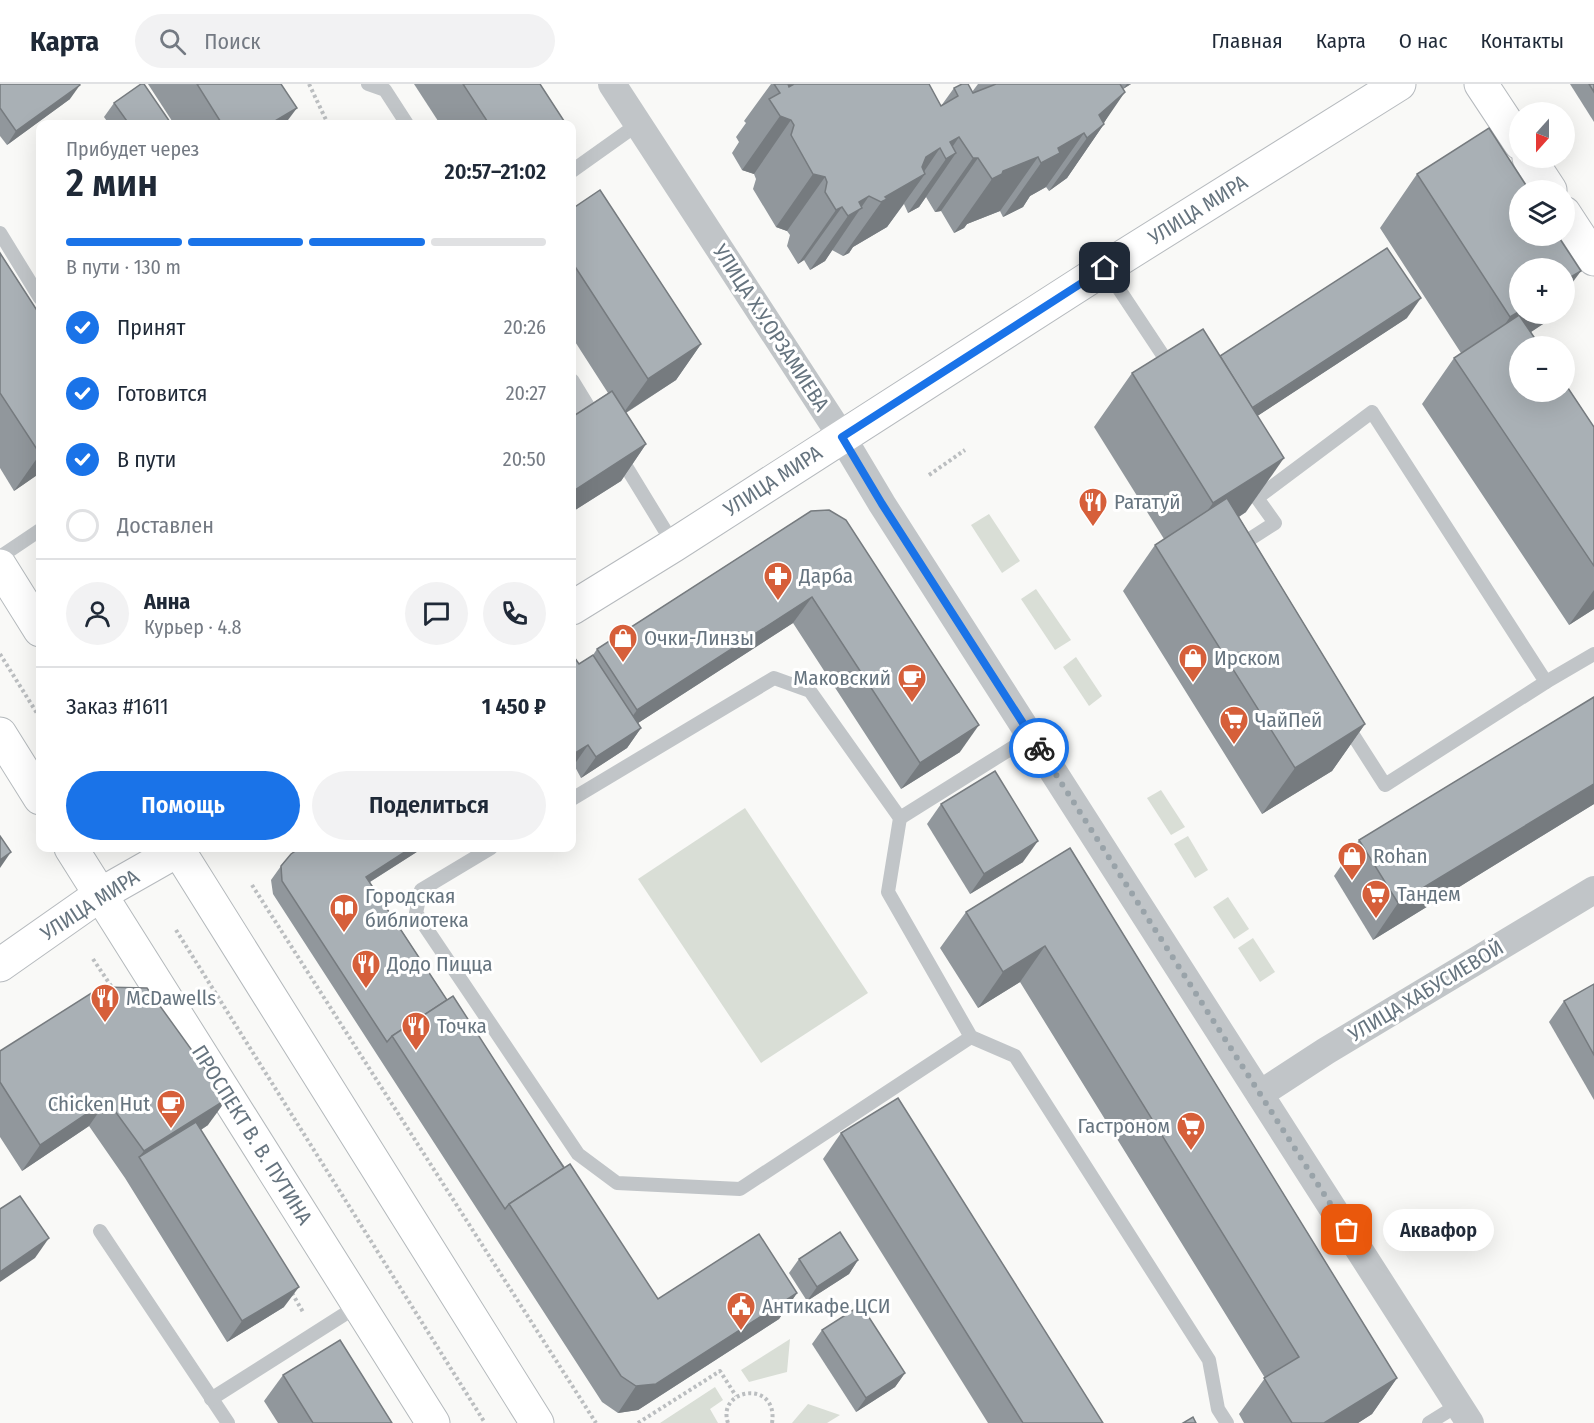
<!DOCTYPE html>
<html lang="ru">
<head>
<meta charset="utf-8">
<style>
  body { margin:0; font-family:"Fira Sans Condensed",sans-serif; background:#f2f2f3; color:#1f2937; height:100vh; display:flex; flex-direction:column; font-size:22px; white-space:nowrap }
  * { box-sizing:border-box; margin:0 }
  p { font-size:20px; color:#747a83 }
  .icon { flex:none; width:33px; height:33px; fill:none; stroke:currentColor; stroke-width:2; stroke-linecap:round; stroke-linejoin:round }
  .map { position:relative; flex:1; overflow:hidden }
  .sheet { position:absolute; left:36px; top:36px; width:540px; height:732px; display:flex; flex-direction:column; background:#fff; border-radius:12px; box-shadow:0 6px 24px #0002 }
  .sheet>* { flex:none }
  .needle { width:39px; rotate:201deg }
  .tools { position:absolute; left:1509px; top:18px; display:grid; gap:12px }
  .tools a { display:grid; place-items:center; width:66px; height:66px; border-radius:50%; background:#fff; box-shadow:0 6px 24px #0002; font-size:30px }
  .pin { position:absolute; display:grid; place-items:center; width:51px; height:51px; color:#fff; margin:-26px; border-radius:12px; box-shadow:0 3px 9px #0006 }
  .courier { position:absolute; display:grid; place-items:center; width:60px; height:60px; margin:-30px; border:4px solid #1a73e8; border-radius:50%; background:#fff; color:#222; box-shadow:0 2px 8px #0007 }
  .bubble { position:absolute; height:42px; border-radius:21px; background:#fff; box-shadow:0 6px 24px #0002; font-size:20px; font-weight:600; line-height:42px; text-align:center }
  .overview em { font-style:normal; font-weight:600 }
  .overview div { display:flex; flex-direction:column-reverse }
  .overview { display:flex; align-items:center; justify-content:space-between; height:102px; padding:0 30px }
  h1 { font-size:39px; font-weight:600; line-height:45px }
  .bar { display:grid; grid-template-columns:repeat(4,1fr); gap:9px 6px; align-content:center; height:72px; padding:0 30px }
  .bar i { height:8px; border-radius:4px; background:#e0e1e3 }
  .bar .selected { background:#1a73e8 }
  .bar p { grid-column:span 4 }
  .line { display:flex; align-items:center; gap:15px; padding:0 30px; border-top:2px solid #e0e1e3 }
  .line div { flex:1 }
  .round { display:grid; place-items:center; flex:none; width:63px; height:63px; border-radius:32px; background:#f2f2f3 }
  ol { padding:0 30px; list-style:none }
  li { display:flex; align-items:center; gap:18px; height:66px }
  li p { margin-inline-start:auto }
  li .icon { padding:6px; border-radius:50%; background:#1a73e8; color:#fff; stroke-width:4 }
  li:last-child { color:#747a83 }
  li i { width:33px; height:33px; border:3px solid #e0e1e3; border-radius:50% }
  .cta { display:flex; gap:12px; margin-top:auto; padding:12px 30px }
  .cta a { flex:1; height:69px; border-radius:36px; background:#1a73e8; color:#fff; font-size:24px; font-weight:600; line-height:69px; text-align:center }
  .cta a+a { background:#f2f2f3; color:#1f2937 }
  header { display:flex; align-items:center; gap:36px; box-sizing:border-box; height:84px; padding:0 30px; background:#fff; border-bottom:2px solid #e0e1e3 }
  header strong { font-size:28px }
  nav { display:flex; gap:33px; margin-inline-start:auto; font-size:21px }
  .search { width:420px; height:54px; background:#f2f2f3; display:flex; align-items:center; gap:15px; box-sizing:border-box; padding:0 21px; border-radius:33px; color:#747a83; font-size:22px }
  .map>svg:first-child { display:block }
  .grass { fill:#d9ded6 }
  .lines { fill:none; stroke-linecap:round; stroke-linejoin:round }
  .secondary-casing { stroke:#b6babe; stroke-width:35 }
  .primary-casing { stroke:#b4b9bc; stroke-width:35 }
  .path { stroke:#bbbec0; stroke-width:4; stroke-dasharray:3 3; stroke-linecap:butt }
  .lane { stroke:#c1c5c8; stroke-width:14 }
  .street { stroke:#c1c5c8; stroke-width:28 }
  .secondary { stroke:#fff; stroke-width:33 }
  .primary { stroke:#fff; stroke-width:33 }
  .wall { fill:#91979c }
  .shaded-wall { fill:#767b7f }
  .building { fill:#a9b0b5; stroke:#767b7f; stroke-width:1.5 }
  .done { stroke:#99a3a9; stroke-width:6; stroke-dasharray:0 10.8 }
  .route { stroke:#1a73e8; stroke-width:8 }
  .labels { text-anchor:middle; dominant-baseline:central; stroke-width:6; stroke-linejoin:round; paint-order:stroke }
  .street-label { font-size:21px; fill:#66747f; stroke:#fff }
  .poi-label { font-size:21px; fill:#66747f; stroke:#fff; text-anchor:start }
</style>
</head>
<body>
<header>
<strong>Карта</strong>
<div class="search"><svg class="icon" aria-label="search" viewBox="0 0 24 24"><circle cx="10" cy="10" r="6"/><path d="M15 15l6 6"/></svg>Поиск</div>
<nav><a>Главная</a><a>Карта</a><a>О нас</a><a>Контакты</a></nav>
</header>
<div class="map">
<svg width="1594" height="1339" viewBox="0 0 1594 1339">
  <rect width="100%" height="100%" fill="#f9f9f7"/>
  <g class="grass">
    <path d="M989,430L1020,477L1002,489L971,441Z"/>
    <path d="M1036,505L1071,556L1055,566L1021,515Z"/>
    <path d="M1076,573L1102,612L1089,622L1063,583Z"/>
    <path d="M1161,706L1185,743L1171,751L1147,714Z"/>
    <path d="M745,724L868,909L761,979L638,795Z"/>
    <path d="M1188,752L1208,786L1195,794L1174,760Z"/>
    <path d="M1228,813L1249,845L1234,855L1213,823Z"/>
    <path d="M1253,854L1275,888L1260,898L1238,864Z"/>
    <path d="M790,1255L787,1288L749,1298L741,1286Z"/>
    <path d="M715,1303L723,1316L710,1325L718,1339H660Z"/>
    <path d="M808,1320L840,1331L827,1339H792Z"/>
  </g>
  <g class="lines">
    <g class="secondary-casing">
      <g id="secondary">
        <path d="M1481,0L1520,59"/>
        <path d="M1529,74L1550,106"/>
        <path d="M1564,129L1594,175"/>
        <path d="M572,524L674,461L1105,184L1399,0"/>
        <path d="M0,881L101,810L182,764"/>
      </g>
    </g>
    <g class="primary-casing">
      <g id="primary">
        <path d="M0,482L40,546"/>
        <path d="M0,650L40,714"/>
        <path d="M71,764L433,1339"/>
        <path d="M177,764L537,1339"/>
      </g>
    </g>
    <g class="path">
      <path d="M309,0L328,40"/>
      <path d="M929,391L965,366"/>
      <path d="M0,570L40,634"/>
      <path d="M252,801L596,1339"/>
      <path d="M176,846L485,1339"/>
      <path d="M93,875L113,905"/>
      <path d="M292,1209L303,1228"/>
      <path d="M638,1339L720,1287L736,1312"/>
      <path d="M728,1339C716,1304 779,1295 772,1339"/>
    </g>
    <g class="lane">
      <path d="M368,0L385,6L407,40"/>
      <path d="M572,87L638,40"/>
      <path d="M0,149L40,214"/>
      <path d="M1105,184L1172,285"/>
      <path d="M572,296L597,337"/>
      <path d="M572,327L585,318"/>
      <path d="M619,371L674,461"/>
      <path d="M1247,398L1257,414L1372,328L1546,598L1385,701L1346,640"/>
      <path d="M1236,464L1275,439L1257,414"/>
      <path d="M0,473L40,446"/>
      <path d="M1546,598L1594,570"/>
      <path d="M572,715L774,594L810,607L900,734L888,808L971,953L1015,972L1209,1276L1218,1325L1227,1339"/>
      <path d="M900,734L1031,652"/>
      <path d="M491,764L421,806L416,829L578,1070L617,1099L740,1105L971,953"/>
      <path d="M100,1147L228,1339"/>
      <path d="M211,1315L359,1221"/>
      <path d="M1429,1339L1458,1321"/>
    </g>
    <g class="street">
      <path d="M612,0L842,353L882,420L1470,1339"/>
      <path d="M1260,1010L1326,967L1594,806"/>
    </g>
    <use href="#secondary" class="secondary"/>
    <use href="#primary" class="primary"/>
  </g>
  <g class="wall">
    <path d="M0,0L70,15L7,61L0,52Z"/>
    <path d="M148,0H281L270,40H174Z"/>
    <path d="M414,0H540L566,40H440Z"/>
    <path d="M771,0H929L941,22L954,4L972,8L978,0H1131L1123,5L1104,39V40L1067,94L1049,107L1046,103L1030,112L1023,123L1003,133L1000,127L967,140L964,144L954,149L941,127L935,128L926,113L919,123L908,129L904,120L887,143L853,163L849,169L843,172L832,166L825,177L810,186L804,176L798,180L787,162L790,151L787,147L776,143L753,105L756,95L754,90L742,86L732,69L739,58L736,53L746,39L744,37Z"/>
    <path d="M1570,0H1594V38Z"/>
    <path d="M114,19L170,38L168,40H109L104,33Z"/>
    <path d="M1417,90L1520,230H1551L1543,240L1531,248L1594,343V525L1569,541L1422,320L1454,274L1461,269L1380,144Z"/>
    <path d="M572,125L701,260L676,296L626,329L646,360L621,397L572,428V333L608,309L572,253Z"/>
    <path d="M0,169L40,231V389L14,407L0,384Z"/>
    <path d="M1407,234L1257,332L1246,428L1239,433L1365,640L1332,687L1262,730L1123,507L1155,461L1164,455L1094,343L1132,289Z"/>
    <path d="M811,427L960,668L901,705L793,539L638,639L641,644L627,664L581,694L574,681L579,580L593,571L597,565Z"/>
    <path d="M1594,613V720L1373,856L1334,792L1359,756Z"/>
    <path d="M941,720L1023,778L970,810L927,740Z"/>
    <path d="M300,764H423L370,798L447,916L658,1215L797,1209L779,1235L638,1326L618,1329L602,1318L273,810L271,796L281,782Z"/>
    <path d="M1070,764L1397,1294L1372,1330L1358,1339H1244L1239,1330L1265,1294L1020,898L978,924L940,864L966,828Z"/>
    <path d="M1594,900V1016L1549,938L1564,917Z"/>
    <path d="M0,967L208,1041L201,1046L284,1223L227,1258L125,1094L89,1042L22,1087L0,1053Z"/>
    <path d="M841,1049L1103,1339H988L823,1075Z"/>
    <path d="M799,1175L858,1176L849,1190L807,1217L789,1189Z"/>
    <path d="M822,1246L905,1289L895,1303L856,1328L812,1260Z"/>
    <path d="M283,1291L392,1339H278L264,1317Z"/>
  </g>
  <g class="shaded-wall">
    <path d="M789,0H804L791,36L754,90L742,86L780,32L773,22Z"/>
    <path d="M1127,0H1131L1123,5Z"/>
    <path d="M80,1L70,15L7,61L16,47Z"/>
    <path d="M1125,8L1101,43L1104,40L1067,94L1049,107L1087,54L1099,31Z"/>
    <path d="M297,24L285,40H270Z"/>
    <path d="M1084,49L1046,103L1030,112L1023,123L1003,133L1041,79L1058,64Z"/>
    <path d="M959,53L945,74L950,58Z"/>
    <path d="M940,64L921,92L925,90L887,143L853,163L849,169L843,172L885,113L926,73Z"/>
    <path d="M956,69L919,123L908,129L946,75Z"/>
    <path d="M1038,73L1000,127L967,140L964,144L954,149L992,95L1003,87Z"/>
    <path d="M973,74H978L941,127L935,128Z"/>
    <path d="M813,90L825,93L787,147L776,143Z"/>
    <path d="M869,112L825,177L810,186L848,132L859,118Z"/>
    <path d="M842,123L804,176L798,180L836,126Z"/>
    <path d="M1581,187L1564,210V197Z"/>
    <path d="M1421,214L1407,234L1233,348L1247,328Z"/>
    <path d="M1520,227V230H1551L1543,240L1472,287L1510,233Z"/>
    <path d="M701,260L676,296L622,331L648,295Z"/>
    <path d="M646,360L621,397L572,428V408Z"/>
    <path d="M40,370V389L14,407Z"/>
    <path d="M1284,374L1246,428L1175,472L1213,419Z"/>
    <path d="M1594,506V525L1569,541Z"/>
    <path d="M812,513L793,539L618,652L637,626Z"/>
    <path d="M1365,640L1332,687L1262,730L1295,684Z"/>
    <path d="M979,641L960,668L901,705L920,679Z"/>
    <path d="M641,644L627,664L581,694L596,673Z"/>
    <path d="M588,661L574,681L572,682V671Z"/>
    <path d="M1594,700V720L1373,856L1398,819Z"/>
    <path d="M1038,757L1023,778L970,810L984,790Z"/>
    <path d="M411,764H423L357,806L366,793Z"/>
    <path d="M11,768L0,784V776Z"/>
    <path d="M1045,862L1020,898L978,924L1003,888Z"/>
    <path d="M227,1015L208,1041L145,1081L139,1073L144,1067Z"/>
    <path d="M107,1016L89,1042L22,1087L40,1061Z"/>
    <path d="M49,1154L35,1174L0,1198V1188Z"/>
    <path d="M858,1176L849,1190L807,1217L817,1203Z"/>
    <path d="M299,1203L284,1223L227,1258L242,1237Z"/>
    <path d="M797,1209L779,1235L638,1326L618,1329L636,1302Z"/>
    <path d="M905,1289L895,1303L856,1328L866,1314Z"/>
    <path d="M1397,1294L1372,1330L1358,1339H1324Z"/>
  </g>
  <g class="building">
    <path d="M0,0H79L80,1L16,47L0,24Z"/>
    <path d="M141,0H144L170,38L166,40H129L114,19Z"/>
    <path d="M197,0H281L297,24L270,40H222Z"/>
    <path d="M463,0H540L566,40H489Z"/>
    <path d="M774,0H788L789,3L794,0H929L941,22L958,12L954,4L962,0H968L973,9L996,0H1120L1125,8L1099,31L1104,40L1087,54L1084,49L1058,64L1060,69L1041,79L1038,73L1003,87L1002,90L992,95L978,74H973L959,53L950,58L956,69L946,75L940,64L926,73L922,83L925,90L885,113L887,115L881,118L869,112L859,118L862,124L848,132L842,123L836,126L825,108L827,98L825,93L813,90L791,51L794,41L791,36L780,32L769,15L780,9Z"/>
    <path d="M1589,0H1594V8Z"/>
    <path d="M1489,44L1529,106H1520V152H1558L1581,187L1564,197V184H1520V227L1510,233L1417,90Z"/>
    <path d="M600,106L701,260L648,295L572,178V125Z"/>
    <path d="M1387,164L1421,214L1252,324L1220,272Z"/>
    <path d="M0,169L40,231V370L0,309Z"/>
    <path d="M1519,231L1540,262H1520V308H1564V298L1594,343V482L1454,274Z"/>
    <path d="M1203,245L1284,374L1213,419L1132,289Z"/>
    <path d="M612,307L646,360L572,408V333Z"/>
    <path d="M1227,414L1365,640L1295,684L1155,461Z"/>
    <path d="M829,426L846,436L979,641L920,679L812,513L637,626L597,565L811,427Z"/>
    <path d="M572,570L579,580L593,571L641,644L596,673L588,661L572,671Z"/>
    <path d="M1594,613V700L1398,819L1359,756Z"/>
    <path d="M995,687L1038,757L984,790L941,720Z"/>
    <path d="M0,752L11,768L0,776Z"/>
    <path d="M300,764H411L366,793L447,916L392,952L387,958L282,797L281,782L291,770Z"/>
    <path d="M1070,764L1397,1294L1324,1339H1292L1264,1294L1299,1273L1045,862L1003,888L966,828Z"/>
    <path d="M1594,900V971L1564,917Z"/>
    <path d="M101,903L147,904L227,1015L144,1067L107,1016L40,1061L0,998V967Z"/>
    <path d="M453,912L564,1084L509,1120L505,1125L392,952Z"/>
    <path d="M898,1014L1103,1339H1023L841,1049Z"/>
    <path d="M196,1038L299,1203L242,1237L139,1073Z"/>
    <path d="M570,1080L658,1215L759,1150L797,1209L656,1300L636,1302L621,1292L509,1120Z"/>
    <path d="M20,1112L49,1154L0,1188V1125Z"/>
    <path d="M840,1148L858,1176L817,1203L799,1175Z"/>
    <path d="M861,1221L905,1289L866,1314L822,1246Z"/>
    <path d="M340,1256L392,1339H313L283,1291Z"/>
    <path d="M1193,1333L1196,1339H1183Z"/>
  </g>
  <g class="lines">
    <path class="done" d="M1039,664L1347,1146"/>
    <path class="route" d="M1039,664L882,420L842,353L1105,184"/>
  </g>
  <defs>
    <g id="restaurant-pin" transform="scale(1.5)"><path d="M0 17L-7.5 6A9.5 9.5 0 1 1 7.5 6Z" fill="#d65f3a" stroke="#fff"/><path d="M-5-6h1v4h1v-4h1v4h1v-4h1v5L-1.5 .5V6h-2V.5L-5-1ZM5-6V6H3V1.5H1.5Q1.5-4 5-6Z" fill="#fff"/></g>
    <g id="pharmacy-pin" transform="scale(1.5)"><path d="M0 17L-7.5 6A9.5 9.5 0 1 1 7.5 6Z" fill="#d65f3a" stroke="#fff"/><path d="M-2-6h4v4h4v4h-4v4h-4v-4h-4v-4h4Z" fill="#fff"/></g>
    <g id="shop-pin" transform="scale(1.5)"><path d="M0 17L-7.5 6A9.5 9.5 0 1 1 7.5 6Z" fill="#d65f3a" stroke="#fff"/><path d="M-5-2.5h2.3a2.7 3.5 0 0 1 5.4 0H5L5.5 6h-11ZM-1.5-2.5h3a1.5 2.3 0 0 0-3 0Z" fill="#fff"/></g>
    <g id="cafe-pin" transform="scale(1.5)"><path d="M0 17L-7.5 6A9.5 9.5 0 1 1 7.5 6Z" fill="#d65f3a" stroke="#fff"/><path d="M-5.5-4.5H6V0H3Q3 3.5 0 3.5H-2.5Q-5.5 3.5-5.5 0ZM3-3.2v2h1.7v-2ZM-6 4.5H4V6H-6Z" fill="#fff"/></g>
    <g id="supermarket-pin" transform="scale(1.5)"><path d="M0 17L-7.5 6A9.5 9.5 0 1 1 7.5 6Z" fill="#d65f3a" stroke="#fff"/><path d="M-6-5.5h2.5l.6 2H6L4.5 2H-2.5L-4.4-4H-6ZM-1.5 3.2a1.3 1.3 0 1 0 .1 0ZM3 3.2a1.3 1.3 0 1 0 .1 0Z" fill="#fff"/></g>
    <g id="library-pin" transform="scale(1.5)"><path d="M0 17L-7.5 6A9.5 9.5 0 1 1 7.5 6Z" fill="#d65f3a" stroke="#fff"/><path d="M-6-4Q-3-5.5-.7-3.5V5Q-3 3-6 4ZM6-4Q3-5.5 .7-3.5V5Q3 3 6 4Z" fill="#fff"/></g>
    <g id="civic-pin" transform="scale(1.5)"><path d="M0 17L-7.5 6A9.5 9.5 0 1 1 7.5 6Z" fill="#d65f3a" stroke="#fff"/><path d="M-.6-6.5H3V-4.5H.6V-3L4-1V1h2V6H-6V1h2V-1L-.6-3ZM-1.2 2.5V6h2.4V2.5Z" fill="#fff"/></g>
  </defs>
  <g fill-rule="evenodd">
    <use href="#restaurant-pin" x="1093" y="418"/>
    <use href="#pharmacy-pin" x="778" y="492"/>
    <use href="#shop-pin" x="623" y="554"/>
    <use href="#shop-pin" x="1193" y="574"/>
    <use href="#cafe-pin" x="912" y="594"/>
    <use href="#supermarket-pin" x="1234" y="636"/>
    <use href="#shop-pin" x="1352" y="772"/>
    <use href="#supermarket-pin" x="1376" y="810"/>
    <use href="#library-pin" x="344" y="824"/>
    <use href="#restaurant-pin" x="366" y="880"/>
    <use href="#restaurant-pin" x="105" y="914"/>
    <use href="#restaurant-pin" x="416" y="942"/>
    <use href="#cafe-pin" x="171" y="1020"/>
    <use href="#supermarket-pin" x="1191" y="1042"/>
    <use href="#civic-pin" x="741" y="1222"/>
  </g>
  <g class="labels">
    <g class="street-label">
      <text transform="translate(1198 126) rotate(-32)">УЛИЦА МИРА</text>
      <text transform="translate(771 244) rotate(57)">УЛИЦА Х.У.ОРЗАМИЕВА</text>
      <text transform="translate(773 397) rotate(-33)">УЛИЦА МИРА</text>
      <text transform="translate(90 821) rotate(-33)">УЛИЦА МИРА</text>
      <text transform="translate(1426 907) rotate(-31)">УЛИЦА ХАБУСИЕВОЙ</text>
      <text transform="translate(252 1051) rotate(58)">ПРОСПЕКТ В. В. ПУТИНА</text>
    </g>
    <g class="poi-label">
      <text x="1114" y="418">Рататуй</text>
      <text x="799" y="492">Дарба</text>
      <text x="644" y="554">Очки-Линзы</text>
      <text x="1214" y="574">Ирском</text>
      <text x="891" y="594" text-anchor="end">Маковский</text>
      <text x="1255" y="636">ЧайПей</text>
      <text x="1373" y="772">Rohan</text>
      <text x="1397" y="810">Тандем</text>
      <text x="365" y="812">Городская<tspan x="365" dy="24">библиотека</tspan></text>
      <text x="387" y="880">Додо Пицца</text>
      <text x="126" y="914">McDawells</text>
      <text x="437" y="942">Точка</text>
      <text x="150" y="1020" text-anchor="end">Chicken Hut</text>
      <text x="1170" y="1042" text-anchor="end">Гастроном</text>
      <text x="762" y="1222">Антикафе ЦСИ</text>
    </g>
  </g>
</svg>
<div class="tools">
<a><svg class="needle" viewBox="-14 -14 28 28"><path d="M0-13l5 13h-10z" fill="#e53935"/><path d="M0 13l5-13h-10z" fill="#747a83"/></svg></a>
<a><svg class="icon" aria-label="layers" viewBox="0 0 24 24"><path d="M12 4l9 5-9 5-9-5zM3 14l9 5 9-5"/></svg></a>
<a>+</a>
<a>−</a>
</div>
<div class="pin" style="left:1347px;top:1146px;background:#ea580c"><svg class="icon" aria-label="bag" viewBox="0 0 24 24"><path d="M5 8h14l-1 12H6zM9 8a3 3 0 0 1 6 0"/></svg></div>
<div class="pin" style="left:1105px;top:184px;background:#1f2937"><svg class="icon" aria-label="home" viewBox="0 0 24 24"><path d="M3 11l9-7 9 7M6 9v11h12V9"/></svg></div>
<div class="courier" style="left:1039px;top:664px"><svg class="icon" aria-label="bike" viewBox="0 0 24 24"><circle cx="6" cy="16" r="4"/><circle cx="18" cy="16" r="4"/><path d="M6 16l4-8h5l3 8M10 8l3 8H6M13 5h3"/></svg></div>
<div class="bubble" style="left:1383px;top:1125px;width:111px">Аквафор</div>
<section class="sheet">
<div class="overview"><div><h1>2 мин</h1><p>Прибудет через</p></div><em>20:57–21:02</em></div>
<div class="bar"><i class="selected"></i><i class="selected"></i><i class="selected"></i><i></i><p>В пути · 130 m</p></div>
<ol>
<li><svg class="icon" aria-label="check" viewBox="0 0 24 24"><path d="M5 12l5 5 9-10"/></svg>Принят<p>20:26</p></li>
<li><svg class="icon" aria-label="check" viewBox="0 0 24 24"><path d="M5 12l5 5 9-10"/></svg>Готовится<p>20:27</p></li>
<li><svg class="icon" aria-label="check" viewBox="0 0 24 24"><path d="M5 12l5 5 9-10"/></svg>В пути<p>20:50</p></li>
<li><i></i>Доставлен</li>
</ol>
<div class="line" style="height:108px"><a class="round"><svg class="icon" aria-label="person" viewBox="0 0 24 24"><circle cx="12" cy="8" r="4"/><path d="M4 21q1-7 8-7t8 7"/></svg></a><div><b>Анна</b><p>Курьер · 4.8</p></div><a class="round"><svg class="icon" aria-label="chat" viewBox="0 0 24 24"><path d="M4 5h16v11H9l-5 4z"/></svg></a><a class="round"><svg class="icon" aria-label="phone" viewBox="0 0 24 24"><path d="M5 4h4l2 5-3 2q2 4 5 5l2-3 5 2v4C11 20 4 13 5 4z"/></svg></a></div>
<div class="line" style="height:78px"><div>Заказ #1611</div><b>1 450 ₽</b></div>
<div class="cta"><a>Помощь</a><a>Поделиться</a></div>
</section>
</div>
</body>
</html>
